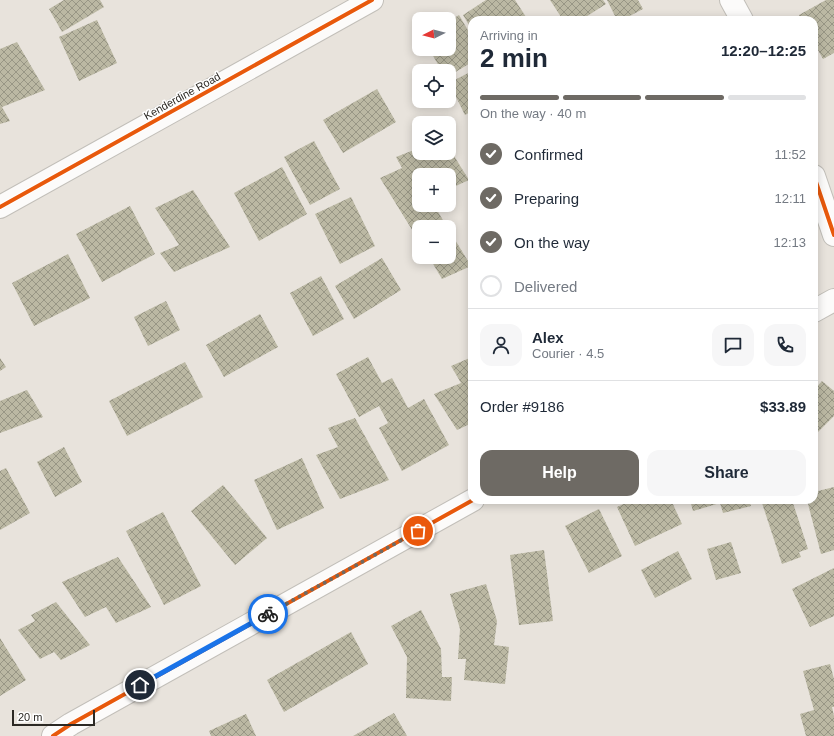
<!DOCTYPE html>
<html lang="en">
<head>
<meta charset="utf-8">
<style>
  body { margin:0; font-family:Arial,sans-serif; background:#f6f6f7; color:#1f2937; height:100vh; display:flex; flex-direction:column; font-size:15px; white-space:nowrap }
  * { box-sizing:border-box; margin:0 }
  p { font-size:13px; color:#747a83 }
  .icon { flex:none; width:22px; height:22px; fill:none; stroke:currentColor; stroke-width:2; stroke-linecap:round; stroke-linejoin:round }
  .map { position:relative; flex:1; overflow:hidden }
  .panel { position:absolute; left:468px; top:16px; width:350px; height:488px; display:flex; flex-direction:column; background:#fff; border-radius:12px; box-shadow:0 2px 10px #0003 }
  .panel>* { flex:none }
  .needle { width:26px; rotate:264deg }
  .controls { position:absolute; left:412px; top:12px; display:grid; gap:8px }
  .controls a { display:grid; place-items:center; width:44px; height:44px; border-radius:8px; background:#fff; box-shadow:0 2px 10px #0003; font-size:20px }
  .scale { position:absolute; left:12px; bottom:10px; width:83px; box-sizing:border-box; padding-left:4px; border:2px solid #2c2924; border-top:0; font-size:11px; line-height:14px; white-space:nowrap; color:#2c2924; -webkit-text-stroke:3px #fff; paint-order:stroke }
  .pin { position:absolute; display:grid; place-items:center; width:34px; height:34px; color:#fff; margin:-17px; border:2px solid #fff; border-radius:50%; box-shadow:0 1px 4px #0007 }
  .courier { position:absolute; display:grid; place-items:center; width:40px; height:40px; margin:-20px; border:3px solid #1a73e8; border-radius:50%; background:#fff; color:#222; box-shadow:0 1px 5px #0007 }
  .head em { font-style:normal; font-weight:600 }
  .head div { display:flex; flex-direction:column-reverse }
  .head { display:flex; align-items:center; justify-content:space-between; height:68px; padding:0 12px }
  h1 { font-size:26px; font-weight:600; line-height:30px }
  .bar { display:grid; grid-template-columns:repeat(4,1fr); gap:6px 4px; align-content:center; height:48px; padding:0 12px }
  .bar i { height:5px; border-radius:3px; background:#e0e1e3 }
  .bar .active { background:#6e6a64 }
  .bar p { grid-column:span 4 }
  .line { display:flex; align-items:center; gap:10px; padding:0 12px; border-top:1px solid #e0e1e3 }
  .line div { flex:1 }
  .round { display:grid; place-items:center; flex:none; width:42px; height:42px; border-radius:12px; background:#f6f6f7 }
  ol { padding:0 12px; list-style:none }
  li { display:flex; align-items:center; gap:12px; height:44px }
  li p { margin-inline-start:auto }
  li .icon { padding:4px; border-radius:50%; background:#6e6a64; color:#fff; stroke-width:4 }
  li:last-child { color:#747a83 }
  li i { width:22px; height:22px; border:2px solid #e0e1e3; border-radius:50% }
  .button { display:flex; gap:8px; margin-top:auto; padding:8px 12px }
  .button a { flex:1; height:46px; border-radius:12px; background:#6e6a64; color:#fff; font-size:16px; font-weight:600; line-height:46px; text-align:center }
  .button a+a { background:#f6f6f7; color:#1f2937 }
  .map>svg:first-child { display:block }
  .building { fill:url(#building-cross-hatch) }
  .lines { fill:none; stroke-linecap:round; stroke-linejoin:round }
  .street-casing { stroke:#c2bfb9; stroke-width:24 }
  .secondary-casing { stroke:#c2bfb9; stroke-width:24 }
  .street { stroke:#fcfbfa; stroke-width:22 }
  .secondary { stroke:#fcfbfa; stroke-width:22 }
  .cycleway-casing { stroke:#fff; stroke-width:6 }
  .cycleway { stroke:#e8590c; stroke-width:4 }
  .done { stroke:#6e6a64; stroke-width:4; stroke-dasharray:0 7.2 }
  .route { stroke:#1a73e8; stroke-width:5 }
  .labels { text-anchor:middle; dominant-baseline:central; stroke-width:3; stroke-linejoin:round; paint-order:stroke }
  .street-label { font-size:11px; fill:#2c2924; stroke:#fff }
</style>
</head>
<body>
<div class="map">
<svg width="834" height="736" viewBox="0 0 834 736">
  <defs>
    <pattern id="building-cross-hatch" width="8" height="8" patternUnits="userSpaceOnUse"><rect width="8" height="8" fill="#bbb8a3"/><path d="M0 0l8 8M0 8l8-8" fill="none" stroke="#989685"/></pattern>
  </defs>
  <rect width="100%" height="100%" fill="#e8e3dc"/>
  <g class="building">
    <path d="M64,0H100L104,7L62,32L49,9Z"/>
    <path d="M486,0H515L528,20H472V30L463,15Z"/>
    <path d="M550,0H603L606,4L581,20H563Z"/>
    <path d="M607,0H638L643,9L622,20H617Z"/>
    <path d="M826,0H834V53L823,59L814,43V20H801L799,15Z"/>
    <path d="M459,15L472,37V62L449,76V71H442L429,49H449V21Z"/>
    <path d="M97,20L117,63L79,81L59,37Z"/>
    <path d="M17,42L45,90L2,107L10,121L0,124V49Z"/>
    <path d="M472,71V111L465,115L449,83Z"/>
    <path d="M377,89L396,122L343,153L323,120Z"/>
    <path d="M314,141L340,189L310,205L284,157Z"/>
    <path d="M419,148V153H449V148L469,180L449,189V175H419V205H434L447,227H419V241L380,178L402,168L396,157Z"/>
    <path d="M282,167L307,214L259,241L234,193Z"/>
    <path d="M193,190L230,247L174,272L160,253L179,245L155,208Z"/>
    <path d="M351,197L375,246L340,264L315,214Z"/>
    <path d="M130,206L155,254L102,282L76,234Z"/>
    <path d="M449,230L471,266L442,279L429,257H449Z"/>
    <path d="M68,254L90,298L34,326L12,283Z"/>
    <path d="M382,258L401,290L354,319L335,286Z"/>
    <path d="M321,276L344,319L313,336L290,293Z"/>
    <path d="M166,301L180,330L148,346L134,317Z"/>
    <path d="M260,314L278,347L224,377L206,345Z"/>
    <path d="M368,357L382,383L392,378L408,408L424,399L449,445L402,471L379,428L388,423L379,406L359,417L336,374Z"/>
    <path d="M472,357V423L457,430L434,394L461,383L451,366Z"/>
    <path d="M0,358L6,367L0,371Z"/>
    <path d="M185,362L203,397L127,436L109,401Z"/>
    <path d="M822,381L834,391V416L817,433L814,434V390Z"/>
    <path d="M27,390L43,417L0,433V401Z"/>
    <path d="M355,418L389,480L340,499L316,455L338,447L328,428Z"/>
    <path d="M64,447L82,482L55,497L37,462Z"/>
    <path d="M302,458L324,508L277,530L254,480Z"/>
    <path d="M6,468L30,513L0,530V471Z"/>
    <path d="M223,485L267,538L235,565L191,511Z"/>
    <path d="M834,487V550L821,554L807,500H814V492Z"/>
    <path d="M632,500H671L682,524L635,546L617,507Z"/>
    <path d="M690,500H749L751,506L723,513L720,503L693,511Z"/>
    <path d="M761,500H792L808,549L799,552L801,557L782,564Z"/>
    <path d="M599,509L622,556L589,573L565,526Z"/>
    <path d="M163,512L201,586L164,605L126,531Z"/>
    <path d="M731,542L741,573L716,580L707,549Z"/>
    <path d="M544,550L553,621L519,625L510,555Z"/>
    <path d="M678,551L692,579L655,598L641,570Z"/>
    <path d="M118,557L151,607L116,623L106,607L85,617L62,582Z"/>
    <path d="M834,568V616L810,627L792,589Z"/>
    <path d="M486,584L497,621L494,645L509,647L505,684L464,680L466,659H458L460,629L450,594Z"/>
    <path d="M56,602L90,645L61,660L54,652L40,659L18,630L35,621L31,615Z"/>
    <path d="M421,610L441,649L442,677H452L451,701L406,698L407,657L391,626Z"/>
    <path d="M351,632L368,664L284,712L267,680Z"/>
    <path d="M0,638L26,680L0,696Z"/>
    <path d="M830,664L834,679V707H832L834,716V736H806L800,714L814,710L803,671Z"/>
    <path d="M394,713L407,736H353Z"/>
    <path d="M246,714L256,736H211L209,731Z"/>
  </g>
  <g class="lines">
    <g class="street-casing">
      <g id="street">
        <path d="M731,0L742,20"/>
        <path d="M814,176L834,235"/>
        <path d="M814,311L834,300"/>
        <path d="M53,736L71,724L473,500"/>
      </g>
    </g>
    <g class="secondary-casing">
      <path id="secondary" d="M0,207L372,0"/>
    </g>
    <use href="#street" class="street"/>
    <use href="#secondary" class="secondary"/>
    <g class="cycleway-casing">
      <g id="cycleway">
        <path d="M814,176L834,235"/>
        <path d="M0,207L372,0"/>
        <path d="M53,736L71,724L473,500"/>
      </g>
    </g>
    <use href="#cycleway" class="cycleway"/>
  </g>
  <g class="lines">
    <path class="done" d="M268,614L418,531"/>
    <path class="route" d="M140,685L268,614"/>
  </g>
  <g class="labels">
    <g class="street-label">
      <text transform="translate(182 96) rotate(-29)">Kenderdine Road</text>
    </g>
  </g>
</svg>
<div class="controls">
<a><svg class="needle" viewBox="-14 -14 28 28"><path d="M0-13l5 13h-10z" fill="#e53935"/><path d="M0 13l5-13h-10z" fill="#747a83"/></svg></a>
<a><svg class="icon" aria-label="locate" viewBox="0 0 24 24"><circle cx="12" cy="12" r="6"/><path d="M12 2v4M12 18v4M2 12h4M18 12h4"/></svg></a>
<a><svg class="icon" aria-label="layers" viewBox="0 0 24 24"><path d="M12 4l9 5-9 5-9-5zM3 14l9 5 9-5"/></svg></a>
<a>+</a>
<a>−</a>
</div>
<div class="scale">20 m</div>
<div class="pin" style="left:418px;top:531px;background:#ea580c"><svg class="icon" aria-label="bag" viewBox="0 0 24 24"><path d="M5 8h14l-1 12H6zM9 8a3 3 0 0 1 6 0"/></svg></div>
<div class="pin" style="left:140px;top:685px;background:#1f2937"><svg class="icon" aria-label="home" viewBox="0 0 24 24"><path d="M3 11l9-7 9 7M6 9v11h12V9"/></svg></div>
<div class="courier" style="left:268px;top:614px"><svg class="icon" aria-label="bike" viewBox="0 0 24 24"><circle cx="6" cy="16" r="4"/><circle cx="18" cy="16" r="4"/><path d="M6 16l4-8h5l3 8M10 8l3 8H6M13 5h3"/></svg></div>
<section class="panel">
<div class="head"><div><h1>2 min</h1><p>Arriving in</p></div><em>12:20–12:25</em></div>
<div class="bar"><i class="active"></i><i class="active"></i><i class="active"></i><i></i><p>On the way · 40 m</p></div>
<ol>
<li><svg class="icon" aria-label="check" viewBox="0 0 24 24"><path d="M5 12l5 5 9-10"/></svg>Confirmed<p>11:52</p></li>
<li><svg class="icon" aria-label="check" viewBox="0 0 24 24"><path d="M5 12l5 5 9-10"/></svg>Preparing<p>12:11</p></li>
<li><svg class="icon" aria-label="check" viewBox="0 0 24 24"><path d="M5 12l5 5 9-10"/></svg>On the way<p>12:13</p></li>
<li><i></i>Delivered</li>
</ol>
<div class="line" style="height:72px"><a class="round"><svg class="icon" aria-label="person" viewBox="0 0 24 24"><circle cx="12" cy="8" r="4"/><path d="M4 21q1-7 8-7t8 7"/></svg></a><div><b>Alex</b><p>Courier · 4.5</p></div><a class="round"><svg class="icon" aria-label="chat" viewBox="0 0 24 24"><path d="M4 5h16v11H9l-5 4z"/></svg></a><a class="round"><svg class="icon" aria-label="phone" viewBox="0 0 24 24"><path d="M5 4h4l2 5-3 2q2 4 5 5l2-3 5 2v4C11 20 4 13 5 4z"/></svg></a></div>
<div class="line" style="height:52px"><div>Order #9186</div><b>$33.89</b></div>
<div class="button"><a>Help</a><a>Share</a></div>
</section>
</div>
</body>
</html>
